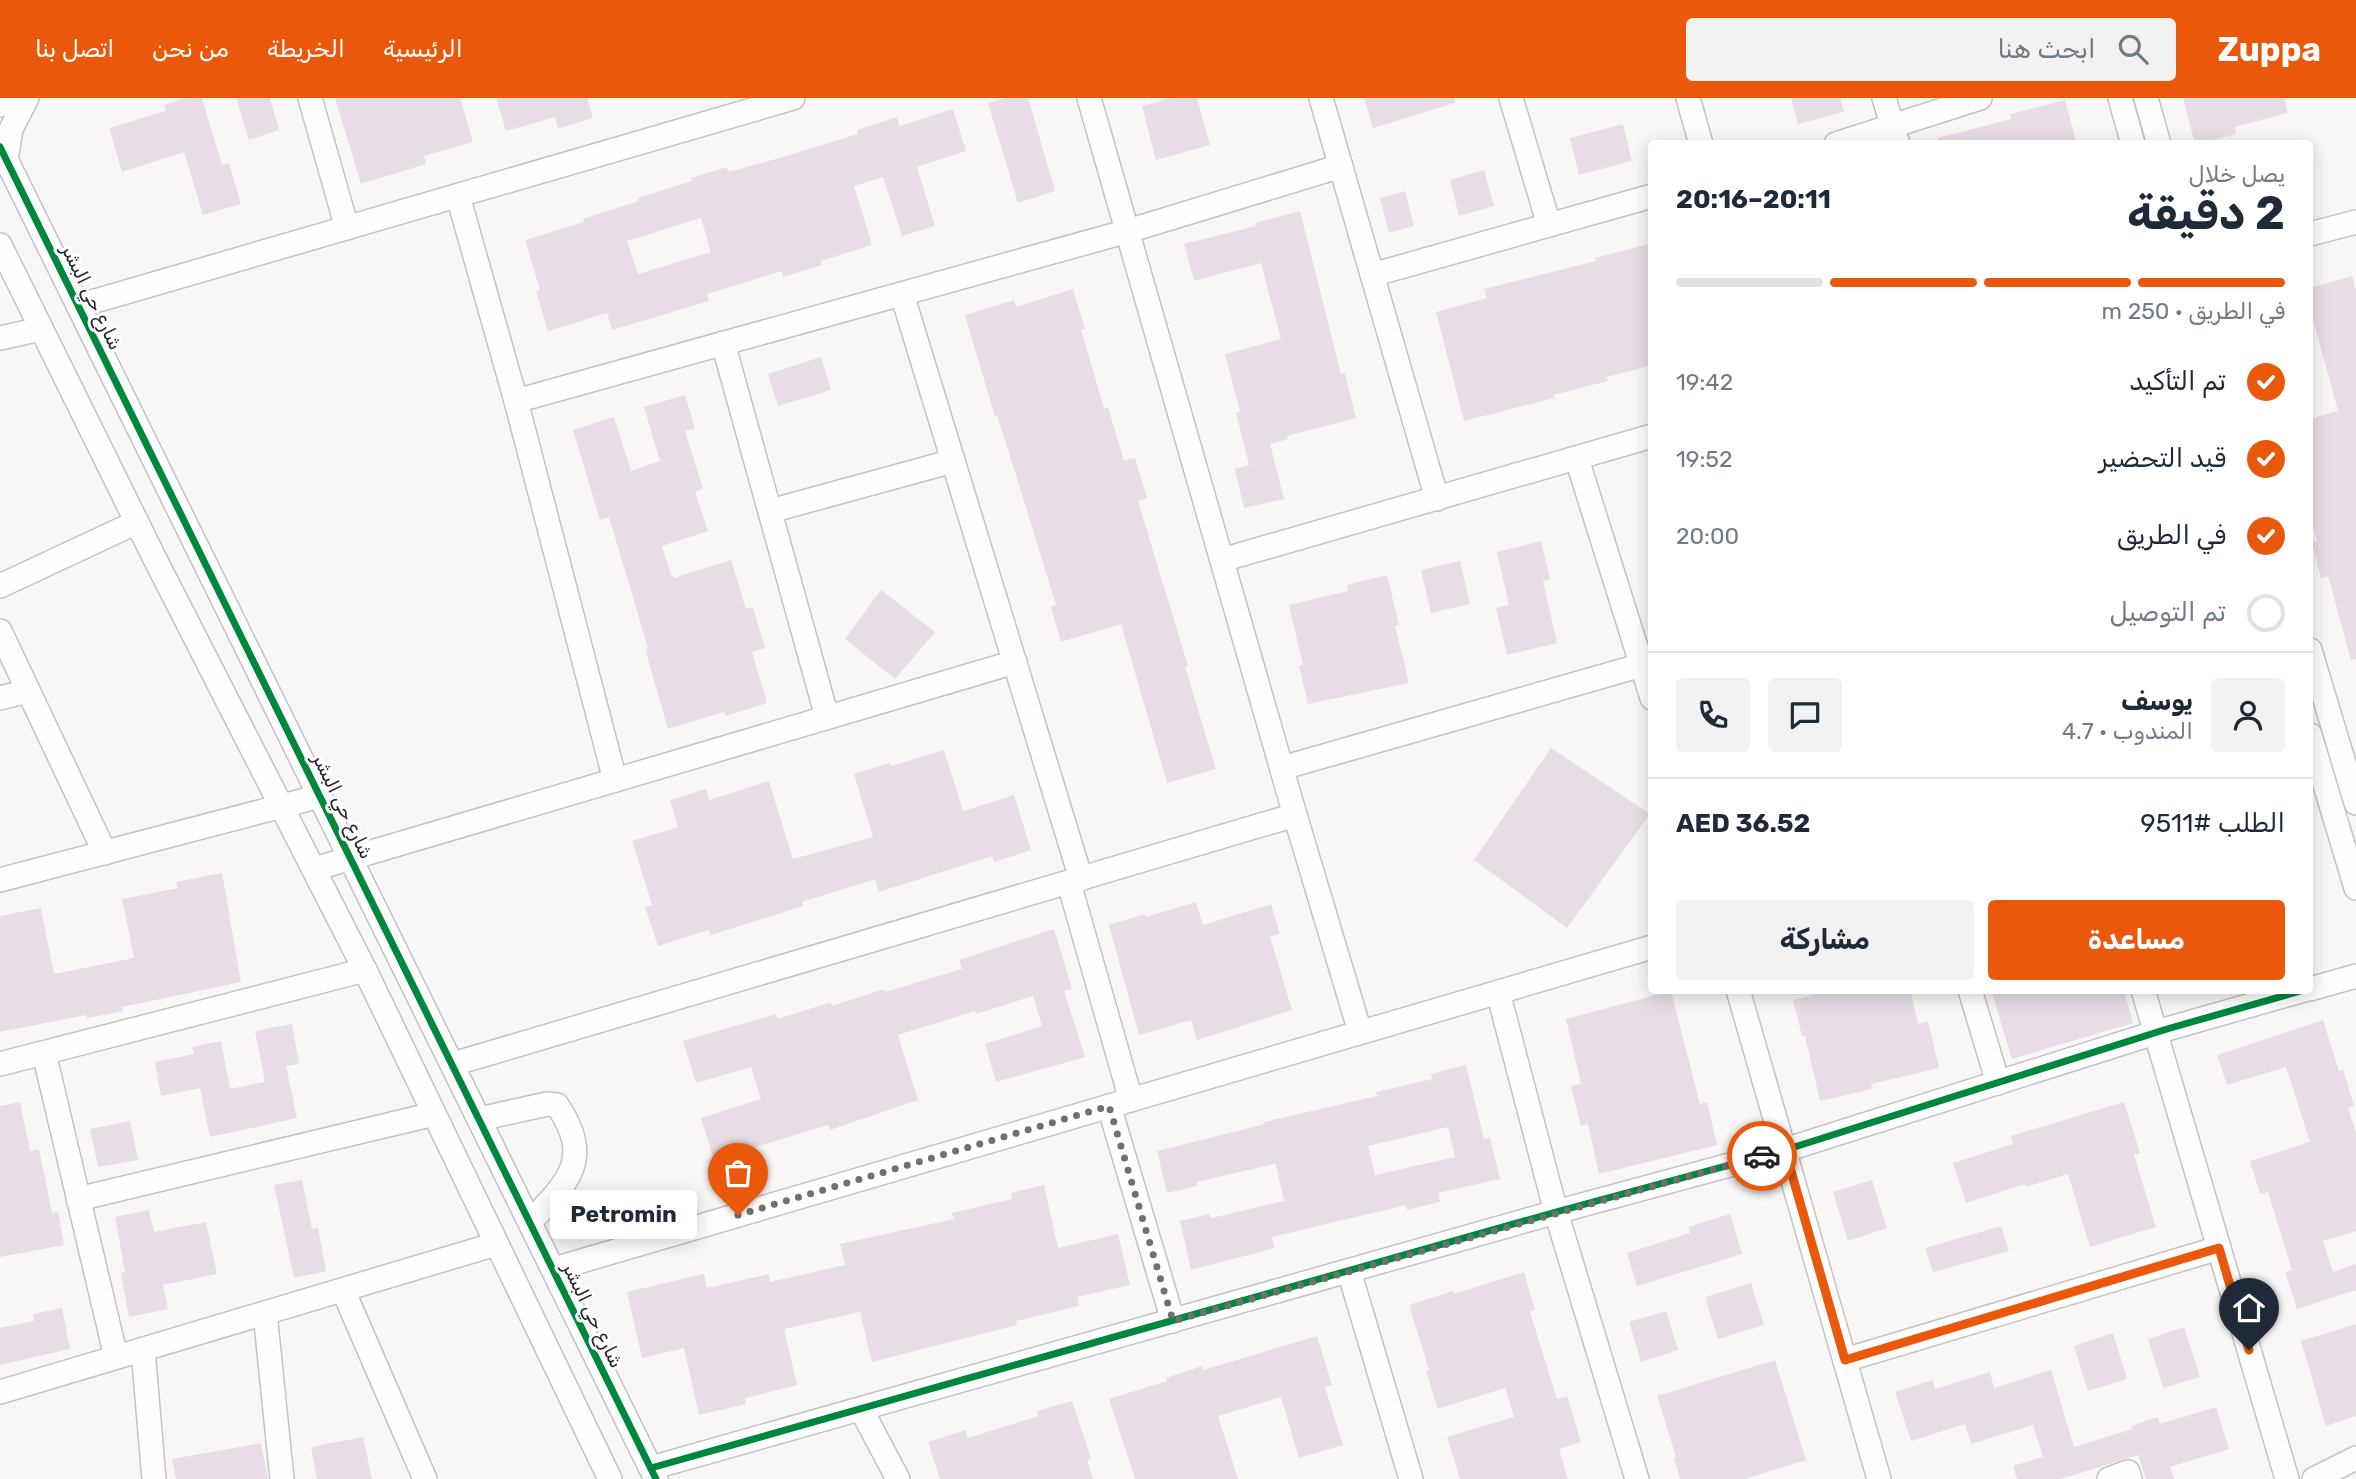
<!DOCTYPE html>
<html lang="ar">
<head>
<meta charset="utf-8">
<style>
  body { margin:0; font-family:Rubik,Cairo,sans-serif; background:#f2f2f3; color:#1f2937; direction:rtl; height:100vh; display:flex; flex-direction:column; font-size:26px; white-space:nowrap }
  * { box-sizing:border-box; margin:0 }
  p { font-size:23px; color:#747a83 }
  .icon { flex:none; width:38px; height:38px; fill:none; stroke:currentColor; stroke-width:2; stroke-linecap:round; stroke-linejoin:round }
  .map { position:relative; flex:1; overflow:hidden; direction:ltr }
  .details { position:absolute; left:1648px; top:42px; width:665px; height:854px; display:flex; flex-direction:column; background:#fff; border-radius:7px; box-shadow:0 4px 18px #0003; direction:rtl }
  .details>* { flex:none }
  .pin { position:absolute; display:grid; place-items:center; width:60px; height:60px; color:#fff; margin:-72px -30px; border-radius:50% 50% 50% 0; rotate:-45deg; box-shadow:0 0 7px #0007 }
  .pin .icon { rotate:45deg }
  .courier { position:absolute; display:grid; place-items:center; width:70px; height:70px; margin:-35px; border:5px solid #ea580c; border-radius:50%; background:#fff; color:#222; box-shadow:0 2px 9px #0007 }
  .bubble { position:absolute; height:49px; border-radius:7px; background:#fff; box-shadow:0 4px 18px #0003; font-size:23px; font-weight:700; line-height:49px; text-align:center; direction:rtl }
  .overview em { font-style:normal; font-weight:700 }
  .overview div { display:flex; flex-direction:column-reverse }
  .overview { display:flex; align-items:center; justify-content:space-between; height:119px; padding:0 28px }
  h1 { font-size:46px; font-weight:700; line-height:52px }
  .bar { display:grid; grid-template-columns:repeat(4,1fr); gap:10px 7px; align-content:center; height:84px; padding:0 28px }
  .bar i { height:9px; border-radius:5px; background:#e0e1e3 }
  .bar .current { background:#ea580c }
  .bar p { grid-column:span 4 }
  .line { display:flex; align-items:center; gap:18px; padding:0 28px; border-top:2px solid #e0e1e3 }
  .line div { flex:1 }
  .round { display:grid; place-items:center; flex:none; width:74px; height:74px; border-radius:7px; background:#f2f2f3 }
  ol { padding:0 28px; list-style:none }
  li { display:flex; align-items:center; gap:21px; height:77px }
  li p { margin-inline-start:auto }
  li .icon { padding:7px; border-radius:50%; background:#ea580c; color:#fff; stroke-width:4 }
  li:last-child { color:#747a83 }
  li i { width:38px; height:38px; border:4px solid #e0e1e3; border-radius:50% }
  .primary-button { display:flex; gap:14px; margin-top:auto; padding:14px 28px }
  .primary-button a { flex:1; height:80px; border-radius:7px; background:#ea580c; color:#fff; font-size:28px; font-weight:700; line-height:80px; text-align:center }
  .primary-button a+a { background:#f2f2f3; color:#1f2937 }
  header { display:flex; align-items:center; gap:42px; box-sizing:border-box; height:98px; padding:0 35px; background:#ea580c; color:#fff }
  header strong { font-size:33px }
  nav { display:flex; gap:38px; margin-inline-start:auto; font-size:24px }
  .search { width:490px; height:63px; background:#f2f2f3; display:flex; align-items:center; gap:18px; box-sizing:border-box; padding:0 24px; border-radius:7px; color:#747a83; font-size:26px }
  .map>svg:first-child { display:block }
  .building { fill:#e8dde7; fill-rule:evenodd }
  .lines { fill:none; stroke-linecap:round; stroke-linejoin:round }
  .minor-casing { stroke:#c4c3c2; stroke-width:26 }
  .minor { stroke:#fefefe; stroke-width:23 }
  .cycleway-casing { stroke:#fff; stroke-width:11 }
  .cycleway { stroke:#00873e; stroke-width:7 }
  .done { stroke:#71706e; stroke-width:7; stroke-dasharray:0 12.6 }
  .route { stroke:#ea580c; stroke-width:9 }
  .labels { text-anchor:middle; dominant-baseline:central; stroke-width:6; stroke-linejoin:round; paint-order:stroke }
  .street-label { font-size:19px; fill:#282726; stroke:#fff }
</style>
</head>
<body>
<header>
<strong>Zuppa</strong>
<div class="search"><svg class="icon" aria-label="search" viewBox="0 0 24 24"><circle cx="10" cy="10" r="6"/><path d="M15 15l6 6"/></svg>ابحث هنا</div>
<nav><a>الرئيسية</a><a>الخريطة</a><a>من نحن</a><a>اتصل بنا</a></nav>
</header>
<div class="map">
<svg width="2356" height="1381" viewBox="0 0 2356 1381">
  <rect width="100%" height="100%" fill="#f8f7f5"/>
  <g class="building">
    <path d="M187,0H202L222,67L229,65L241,106L203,117L184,54L122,74L109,30L166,13L164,7Z"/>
    <path d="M236,0H270L279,32L249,42Z"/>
    <path d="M335,0H460L473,44L424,58L426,66L361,86Z"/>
    <path d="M496,0H587L593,20L558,31L555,19L506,33Z"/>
    <path d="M1006,0H1028L1055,93L1018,105L988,5Z"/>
    <path d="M1171,0H1197L1210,47L1156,62L1142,8Z"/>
    <path d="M1364,0H1455V5L1373,30Z"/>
    <path d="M1791,0H1840L1844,14L1798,26Z"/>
    <path d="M2183,0H2284L2288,15L2235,29L2236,36L2195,46Z"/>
    <path d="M2065,2L2076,43L2066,46H1938V40L2011,21L2010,16Z"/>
    <path d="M953,11L966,53L917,69L935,128L902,138L883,79L854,88L872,147L821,163L822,167L783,179L782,173L707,196L709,203L612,232L607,215L548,233L536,193L540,192L525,142L584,124L583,121L639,103L638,100L692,83L691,80L727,69L729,74L783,59L858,36L857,32L897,19L899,28ZM701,120L711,154L638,176L627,143Z"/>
    <path d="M1623,26L1632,63L1579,77L1570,40Z"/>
    <path d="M1484,72L1494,108L1459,118L1450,82Z"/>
    <path d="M1405,93L1414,128L1389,135L1380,100Z"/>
    <path d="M1300,113L1341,276L1345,275L1356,320L1287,338L1288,341L1270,346L1284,401L1244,410L1235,371L1249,367L1236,315L1240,314L1225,256L1281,241L1261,165L1194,183L1184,146L1256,128L1255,125Z"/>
    <path d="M1652,145V267L1607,279L1608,283L1553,297L1554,300L1464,323L1436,214L1487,200L1484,191L1596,163L1595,160Z"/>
    <path d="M2352,178L2356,193V561L2351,562L2328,478L2321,480L2312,445L2317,443L2310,418V321L2338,313L2310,210V190Z"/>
    <path d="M1073,191L1085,231L1081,232L1104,310L1108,309L1124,363L1135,360L1147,400L1138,403L1188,568L1185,569L1216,671L1167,685L1121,526L1061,544L1051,509L1056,507L1016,377L997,318L995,319L965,217L1014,202L1016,209Z"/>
    <path d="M821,259L831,292L778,308L768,276Z"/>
    <path d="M685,297L695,330L685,333L703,391L695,394L708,433L662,448L671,477H673L674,480L731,462L746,511L753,509L765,550L752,554L767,605L726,618L724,614L668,631L645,551L648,550L609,419L600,422L573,332L614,319L631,373L660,363L644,309Z"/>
    <path d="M1541,443L1550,481L1543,483L1557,545L1507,557L1496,510L1509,507L1497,454Z"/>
    <path d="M1460,463L1470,506L1431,515L1421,472Z"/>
    <path d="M1387,477L1399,527L1395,528L1409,585L1308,606L1299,568L1303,567L1289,507L1348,493L1347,487Z"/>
    <path d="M881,492L935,534L895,581L845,541Z"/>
    <path d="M1551,650L1650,716L1567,830L1474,762Z"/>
    <path d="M944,652L963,713L1014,697L1031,752L994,764L992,758L879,794L875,781L802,804L803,808L711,837L709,832L658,848L645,809L652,807L632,743L678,729L670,702L706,691L709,702L769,683L793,761L873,739L854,676L890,665L891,668Z"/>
    <path d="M222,775L241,884L122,909L123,913L87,920L86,917L0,934V818L41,810L54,876L134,860L122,801L178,790L176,784Z"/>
    <path d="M1196,804L1203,827L1271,806L1280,836L1270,839L1292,912L1197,942L1191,922L1139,937L1109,827L1145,816L1146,819Z"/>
    <path d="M1054,831L1072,891L1064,893L1085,959L996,984L985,946L1042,928L1033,898L976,916L975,913L898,937L918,1002L830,1032L828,1027L749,1051L751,1058L716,1068L701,1020L761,1001L751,969L696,985L683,943L776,916L778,921L831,904L832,908L884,891L885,894L962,871L959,862Z"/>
    <path d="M1835,892H1910L1918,926L1928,923L1939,970L1871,986L1872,991L1820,1003L1805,938H1802L1793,902Z"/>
    <path d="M1991,892H2124L2133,925L2012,961Z"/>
    <path d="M1671,893L1700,1006L1707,1004L1717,1047L1599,1076L1588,1026L1581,1028L1571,988L1581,986L1566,921Z"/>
    <path d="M2323,922L2339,973L2343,971L2354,1008L2348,1010L2356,1035V1133L2323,1143L2333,1174L2356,1166V1192L2297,1211L2285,1174L2292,1172L2268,1094L2260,1096L2250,1063L2310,1044L2286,969L2227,987L2217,957Z"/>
    <path d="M292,926L299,966L286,968L297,1020L210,1039L200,990L161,998L155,964L194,956L192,949L221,943L230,991L265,984L255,933Z"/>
    <path d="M1466,967L1484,1041L1490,1039L1500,1081L1438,1095L1440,1104L1407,1112L1406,1107L1272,1139L1275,1150L1191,1172L1180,1123L1209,1116L1211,1120L1284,1103L1276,1067L1274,1066L1197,1084V1088L1167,1095L1157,1053L1265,1026L1264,1024L1377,998L1376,994L1432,981L1431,976ZM1448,1029L1455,1059L1375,1077L1368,1048Z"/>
    <path d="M20,1004L30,1053L39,1051L52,1115L58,1114L64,1147L0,1159V1008Z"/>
    <path d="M2124,1004L2140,1055L2134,1057L2156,1129L2090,1149L2068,1076L2026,1089L2025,1086L1966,1105L1953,1065L2013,1046L2011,1038Z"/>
    <path d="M130,1023L138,1062L98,1069L90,1031Z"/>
    <path d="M302,1082L312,1131L318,1130L326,1173L294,1180L274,1087Z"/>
    <path d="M1872,1082L1887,1130L1848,1143L1833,1094Z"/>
    <path d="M1044,1087L1058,1150L1118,1136L1130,1187L1077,1199L1079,1208L1016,1223L1017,1227L872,1264L860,1214L784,1231L797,1287L745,1300L746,1306L699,1317L684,1250L642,1260L627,1194L704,1176L707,1190L769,1176L770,1184L845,1167L840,1146L954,1121L952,1115L1012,1101L1011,1095Z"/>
    <path d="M149,1112L154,1134L206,1124L217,1176L163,1187L168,1211L129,1219L121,1175L125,1174L115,1119Z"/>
    <path d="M1730,1116L1742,1156L1637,1188L1627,1155L1690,1135L1688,1129Z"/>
    <path d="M2001,1128L2009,1153L1933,1174L1925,1150Z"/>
    <path d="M1524,1174L1535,1212L1530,1214L1557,1301L1567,1298L1581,1344L1559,1351L1568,1381H1460L1447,1339L1514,1319L1505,1290L1438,1311L1426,1273L1429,1272L1409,1207L1453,1193L1454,1196Z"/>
    <path d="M1751,1185L1764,1227L1718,1241L1705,1199Z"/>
    <path d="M62,1210L70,1251L0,1267V1230L34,1223L33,1216Z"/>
    <path d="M1666,1213L1678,1252L1641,1264L1629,1224Z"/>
    <path d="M2356,1226V1318L2326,1328L2301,1243Z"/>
    <path d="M2184,1229L2200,1279L2163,1290L2148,1241Z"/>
    <path d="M2113,1235L2127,1281L2088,1293L2074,1248Z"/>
    <path d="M1317,1238L1332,1287L1325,1289L1343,1347L1299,1360L1281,1299L1218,1318L1238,1381H1135L1109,1301L1167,1283L1166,1280L1202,1268L1203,1272Z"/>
    <path d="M1775,1262L1806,1362L1745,1381H1680L1674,1360L1676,1359L1657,1298Z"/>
    <path d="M2051,1272L2074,1349L2132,1331L2131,1328L2158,1319L2160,1326L2216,1309L2229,1351L2170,1369L2174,1381H2146L2138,1357L2061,1381H2017L2013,1368L2043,1359L2033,1327L1971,1346L1965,1326L1911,1343L1895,1294L1933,1282L1935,1291L1990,1274L1994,1290Z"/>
    <path d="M1072,1303L1091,1361L1087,1362L1093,1381H940L928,1344L965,1332L968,1340L1038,1318L1037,1313Z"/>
    <path d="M363,1339L372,1381H317L311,1349Z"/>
    <path d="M261,1345L268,1381H176L172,1361Z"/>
  </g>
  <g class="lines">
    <g class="minor-casing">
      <g id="minor">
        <path d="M310,0L347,130"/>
        <path d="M1089,0L1295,717L1360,934"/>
        <path d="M1321,0L1437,401"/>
        <path d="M1511,0L1549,127"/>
        <path d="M1688,0L1701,46"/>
        <path d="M1884,0L1898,46"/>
        <path d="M2120,0L2133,46"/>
        <path d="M2146,0L2159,46"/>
        <path d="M0,7L17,0"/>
        <path d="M1836,46L1980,0"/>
        <path d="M0,49L656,1381"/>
        <path d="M6,61L11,31L27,0"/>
        <path d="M458,98L516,303L615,682"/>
        <path d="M2310,136L2356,124"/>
        <path d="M0,147L155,461L365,872L610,1381"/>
        <path d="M1372,177L1652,98"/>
        <path d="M902,196L1081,781"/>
        <path d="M78,208L793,0"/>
        <path d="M0,240L41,231"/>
        <path d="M723,245L827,619"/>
        <path d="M516,303L1128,133L1341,68"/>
        <path d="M1577,361L1652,600"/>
        <path d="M770,413L953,363"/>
        <path d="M1222,462L1652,338"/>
        <path d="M0,488L137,424"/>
        <path d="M0,533L105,755"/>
        <path d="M2310,552L2356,705"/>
        <path d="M0,600L28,593"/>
        <path d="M2310,637L2356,790"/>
        <path d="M1282,670L1642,567"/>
        <path d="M314,771L1015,564"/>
        <path d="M0,782L320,698"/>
        <path d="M1069,785L1131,1002"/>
        <path d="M2310,891L2356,878"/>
        <path d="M1738,892L1879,1381"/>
        <path d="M1970,892L1998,985"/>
        <path d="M2143,892L2287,1381"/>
        <path d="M1498,894L1556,1114L1637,1381"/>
        <path d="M44,955L116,1259"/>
        <path d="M0,966L365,872"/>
        <path d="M453,966L1295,717"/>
        <path d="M1109,1008L1173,1223"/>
        <path d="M479,1021L547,1006L557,1007C594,1061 568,1084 530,1124"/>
        <path d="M78,1101L434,1016"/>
        <path d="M554,1171L1652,849"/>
        <path d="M1349,1173L1411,1381"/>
        <path d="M343,1192L425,1381"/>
        <path d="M265,1215L282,1381"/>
        <path d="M143,1252L154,1381"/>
        <path d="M1845,1262L2219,1150"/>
        <path d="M0,1294L496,1146"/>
        <path d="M861,1311L898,1381"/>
        <path d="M651,1370L1556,1114L1785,1052L2167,931L2304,892"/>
        <path d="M2109,1381L2128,1374L2130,1381"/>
        <path d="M2314,1381L2356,1360"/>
      </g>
    </g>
    <use href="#minor" class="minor"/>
    <g class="cycleway-casing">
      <g id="cycleway">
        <path d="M0,49L656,1381"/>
        <path d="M651,1370L1556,1114L1785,1052L2167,931L2304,892"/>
      </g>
    </g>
    <use href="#cycleway" class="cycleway"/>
  </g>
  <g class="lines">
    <path class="done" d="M738,1117L1109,1008L1173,1223L1762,1058"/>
    <path class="route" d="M1762,1058L1785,1052L1845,1262L2219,1150L2249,1252"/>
  </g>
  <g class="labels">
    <g class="street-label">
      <text transform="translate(92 199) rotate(64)">شارع حي البشر</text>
      <text transform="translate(343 708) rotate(64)">شارع حي البشر</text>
      <text transform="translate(593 1217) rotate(64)">شارع حي البشر</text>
    </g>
  </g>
</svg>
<div class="pin" style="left:738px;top:1117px;background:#ea580c"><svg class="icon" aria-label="bag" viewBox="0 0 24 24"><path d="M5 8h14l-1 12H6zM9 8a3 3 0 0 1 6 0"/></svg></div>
<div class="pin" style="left:2249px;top:1252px;background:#1f2937"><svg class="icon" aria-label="home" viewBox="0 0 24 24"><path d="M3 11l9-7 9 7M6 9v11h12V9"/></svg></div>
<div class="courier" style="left:1762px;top:1058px"><svg class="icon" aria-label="car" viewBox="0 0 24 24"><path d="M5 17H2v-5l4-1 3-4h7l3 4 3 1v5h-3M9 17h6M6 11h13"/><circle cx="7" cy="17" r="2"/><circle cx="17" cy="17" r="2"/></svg></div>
<div class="bubble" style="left:550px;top:1092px;width:147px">Petromin</div>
<section class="details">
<div class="overview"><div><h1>2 دقيقة</h1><p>يصل خلال</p></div><em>20:11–20:16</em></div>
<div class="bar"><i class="current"></i><i class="current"></i><i class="current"></i><i></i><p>في الطريق · 250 m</p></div>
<ol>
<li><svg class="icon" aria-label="check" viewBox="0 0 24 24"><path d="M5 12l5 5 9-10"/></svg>تم التأكيد<p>19:42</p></li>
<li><svg class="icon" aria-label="check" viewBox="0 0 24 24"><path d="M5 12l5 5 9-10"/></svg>قيد التحضير<p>19:52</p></li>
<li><svg class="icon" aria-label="check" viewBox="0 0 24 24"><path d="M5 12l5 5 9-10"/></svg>في الطريق<p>20:00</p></li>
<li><i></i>تم التوصيل</li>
</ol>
<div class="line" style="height:126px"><a class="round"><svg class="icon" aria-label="person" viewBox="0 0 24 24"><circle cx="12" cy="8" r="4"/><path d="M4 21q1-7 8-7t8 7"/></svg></a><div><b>يوسف</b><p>المندوب · 4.7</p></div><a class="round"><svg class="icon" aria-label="chat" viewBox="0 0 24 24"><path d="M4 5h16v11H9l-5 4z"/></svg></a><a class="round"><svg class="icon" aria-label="phone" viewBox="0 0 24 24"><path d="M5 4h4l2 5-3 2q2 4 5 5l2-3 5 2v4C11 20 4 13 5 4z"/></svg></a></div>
<div class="line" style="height:91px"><div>الطلب #9511</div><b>AED 36.52</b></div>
<div class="primary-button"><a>مساعدة</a><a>مشاركة</a></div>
</section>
</div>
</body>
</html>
